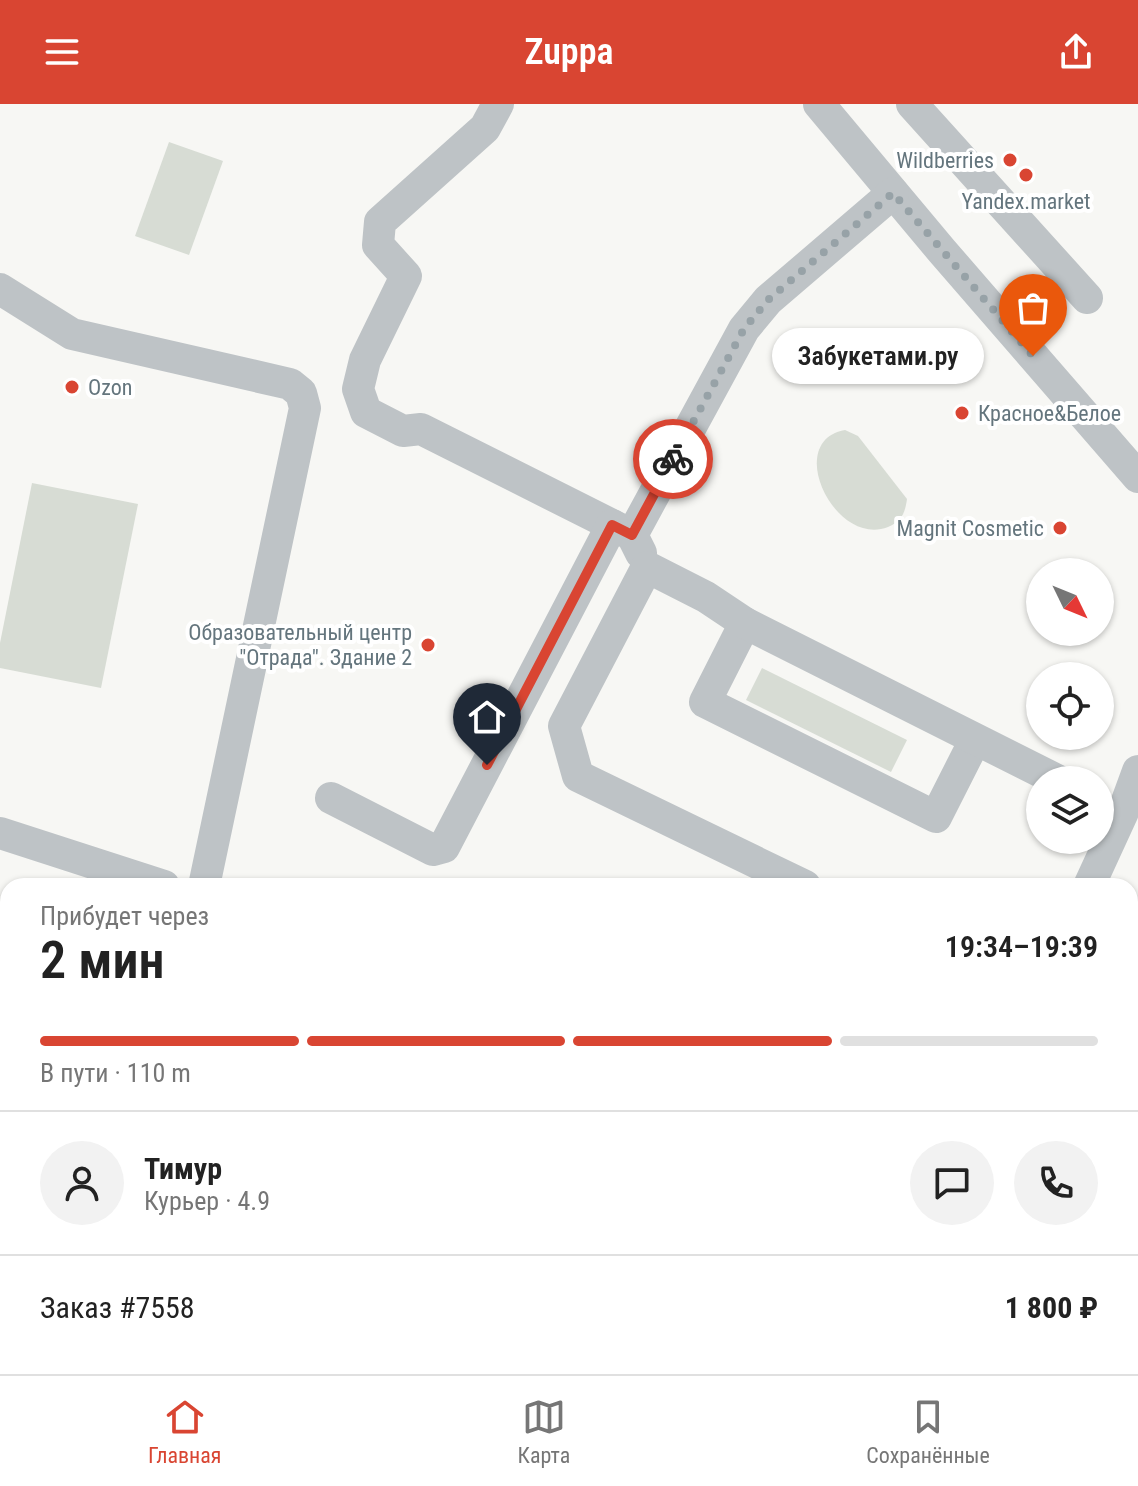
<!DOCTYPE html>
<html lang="ru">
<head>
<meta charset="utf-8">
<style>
  body { margin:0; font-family:"Roboto Condensed",sans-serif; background:#f2f2f2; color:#222; height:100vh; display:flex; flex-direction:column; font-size:30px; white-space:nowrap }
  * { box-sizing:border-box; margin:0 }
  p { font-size:26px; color:#767676 }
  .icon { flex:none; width:44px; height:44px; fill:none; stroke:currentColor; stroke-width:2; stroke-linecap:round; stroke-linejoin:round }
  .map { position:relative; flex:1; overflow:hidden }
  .side { position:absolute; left:0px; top:774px; width:1138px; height:496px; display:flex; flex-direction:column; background:#fff; border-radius:24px 24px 0 0; box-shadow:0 2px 6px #0004 }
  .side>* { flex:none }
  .needle { width:52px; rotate:133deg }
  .fabs { position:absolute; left:1026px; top:454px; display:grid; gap:16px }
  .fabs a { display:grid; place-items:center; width:88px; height:88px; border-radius:50%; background:#fff; box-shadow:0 2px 6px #0004; font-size:40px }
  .pin { position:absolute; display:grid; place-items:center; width:68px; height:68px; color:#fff; margin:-82px -34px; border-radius:50% 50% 50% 0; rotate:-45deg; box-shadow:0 0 8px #0007 }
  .pin .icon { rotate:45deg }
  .courier { position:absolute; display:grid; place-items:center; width:80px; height:80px; margin:-40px; border:6px solid #d94532; border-radius:50%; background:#fff; color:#222; box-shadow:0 2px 10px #0007 }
  .bubble { position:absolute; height:56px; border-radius:28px; background:#fff; box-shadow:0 2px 6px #0004; font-size:26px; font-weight:600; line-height:56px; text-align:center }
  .head em { font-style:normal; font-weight:600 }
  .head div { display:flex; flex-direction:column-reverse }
  .head { display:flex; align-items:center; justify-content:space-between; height:136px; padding:0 40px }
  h1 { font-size:52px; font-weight:600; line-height:60px }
  .bar { display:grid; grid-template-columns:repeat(4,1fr); gap:12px 8px; align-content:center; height:96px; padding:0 40px }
  .bar i { height:10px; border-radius:6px; background:#e0e0e0 }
  .bar .current { background:#d94532 }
  .bar p { grid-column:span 4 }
  .line { display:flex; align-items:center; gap:20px; padding:0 40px; border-top:2px solid #e0e0e0 }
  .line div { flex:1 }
  .round { display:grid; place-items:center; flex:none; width:84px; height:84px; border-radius:42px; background:#f2f2f2 }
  header { display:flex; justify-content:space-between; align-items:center; height:104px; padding:0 40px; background:#d94532; color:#fff; font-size:36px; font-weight:600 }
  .tabs { display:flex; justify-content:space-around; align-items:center; height:112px; border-top:2px solid #e0e0e0; background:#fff; font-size:22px; color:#767676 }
  .tabs a { display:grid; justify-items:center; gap:4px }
  .tabs .current { color:#d94532 }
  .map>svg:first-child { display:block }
  .green { fill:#d7dcd4 }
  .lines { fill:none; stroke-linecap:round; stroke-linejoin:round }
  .minor { stroke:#bec3c6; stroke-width:32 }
  .done { stroke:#97a2a7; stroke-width:8; stroke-dasharray:0 14.4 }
  .route { stroke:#d94532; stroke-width:10 }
  .poi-dot { fill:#d94532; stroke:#fff; stroke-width:3 }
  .labels { text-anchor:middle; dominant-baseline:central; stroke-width:8; stroke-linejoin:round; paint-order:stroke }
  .poi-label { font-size:22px; fill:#64757d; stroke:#fff; text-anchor:end }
</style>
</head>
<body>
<header><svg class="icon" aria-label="menu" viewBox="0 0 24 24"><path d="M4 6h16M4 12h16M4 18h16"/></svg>Zuppa<svg class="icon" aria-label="share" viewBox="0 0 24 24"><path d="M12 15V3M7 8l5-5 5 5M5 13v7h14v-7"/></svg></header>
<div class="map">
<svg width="1138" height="1270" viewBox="0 0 1138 1270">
  <rect width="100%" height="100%" fill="#f7f7f4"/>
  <g class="green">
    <path d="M169,38L223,57L189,151L135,132Z"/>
    <path d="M845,326L858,332L907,395C905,409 902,417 888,423C835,444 783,337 845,326Z"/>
    <path d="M32,379L138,400L101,584L0,564V539Z"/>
    <path d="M762,564L907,636L891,668L746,596Z"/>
    <path d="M1130,1120L1138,1124V1161L1130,1166Z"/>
    <path d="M1138,1171V1216L1130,1212V1177Z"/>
    <path d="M158,1262H303L301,1270H160Z"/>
    <path d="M1019,1262H1081L1079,1270H1014Z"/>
  </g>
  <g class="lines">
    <g class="minor">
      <path d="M498,0L485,24L380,118L378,141L406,172L365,256L358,285L366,308L403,327L421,325L632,431"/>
      <path d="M819,0L942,147L1138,373"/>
      <path d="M912,0L1087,194"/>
      <path d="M0,185L72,230L290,280L301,289L305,304L204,782"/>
      <path d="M641,449L632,431L744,225L768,196L893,89"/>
      <path d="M745,519L705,598L936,713L975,636"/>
      <path d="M331,694L433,746L444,743L612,421"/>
      <path d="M0,729L164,782"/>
      <path d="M805,782L578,672L564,622L647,463L706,493L745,519L1057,676"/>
      <path d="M1089,782L1123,708L1138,667"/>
      <path d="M0,846L8,847"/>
      <path d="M1130,851L1138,855"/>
      <path d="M1130,946L1138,950"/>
      <path d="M0,1221L8,1223"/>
      <path d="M120,1270L122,1262"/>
      <path d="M329,1270L331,1262"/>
      <path d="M793,1270L795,1262"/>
      <path d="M860,1270L862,1262"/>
    </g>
  </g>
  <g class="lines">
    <path class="done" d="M673,355L744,225L768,196L893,89L1033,252"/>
    <path class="route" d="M487,661L612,421L632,431L673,355"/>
  </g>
  <g class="poi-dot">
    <circle cx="1010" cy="56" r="8"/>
    <circle cx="1026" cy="71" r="8"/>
    <circle cx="72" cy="283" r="8"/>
    <circle cx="962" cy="309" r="8"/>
    <circle cx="1060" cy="424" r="8"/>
    <circle cx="428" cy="541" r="8"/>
  </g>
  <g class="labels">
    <g class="poi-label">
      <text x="994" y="56">Wildberries</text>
      <text x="1026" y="97" text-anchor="middle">Yandex.market</text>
      <text x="88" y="283" text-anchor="start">Ozon</text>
      <text x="978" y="309" text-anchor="start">Красное&amp;Белое</text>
      <text x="1044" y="424">Magnit Cosmetic</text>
      <text x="412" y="528">Образовательный центр<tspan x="412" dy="25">"Отрада". Здание 2</tspan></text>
    </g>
  </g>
</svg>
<div class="fabs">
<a><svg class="needle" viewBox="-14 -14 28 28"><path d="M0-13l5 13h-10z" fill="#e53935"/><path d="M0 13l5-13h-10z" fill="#767676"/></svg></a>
<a><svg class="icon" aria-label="locate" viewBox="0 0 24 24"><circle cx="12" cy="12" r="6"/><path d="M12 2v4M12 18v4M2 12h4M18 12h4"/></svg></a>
<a><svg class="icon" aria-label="layers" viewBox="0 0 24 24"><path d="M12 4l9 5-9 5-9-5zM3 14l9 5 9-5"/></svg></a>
</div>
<div class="pin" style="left:1033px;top:252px;background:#ea580c"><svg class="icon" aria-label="bag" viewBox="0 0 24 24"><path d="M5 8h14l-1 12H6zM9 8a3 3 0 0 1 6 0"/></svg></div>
<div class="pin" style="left:487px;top:661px;background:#1f2937"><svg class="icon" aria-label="home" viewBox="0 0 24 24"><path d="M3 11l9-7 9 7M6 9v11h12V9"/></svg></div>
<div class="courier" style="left:673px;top:355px"><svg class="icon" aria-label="bike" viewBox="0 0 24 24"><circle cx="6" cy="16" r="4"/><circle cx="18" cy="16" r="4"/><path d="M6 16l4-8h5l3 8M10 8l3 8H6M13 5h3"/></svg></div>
<div class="bubble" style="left:772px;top:224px;width:212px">Забукетами.ру</div>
<section class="side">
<div class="head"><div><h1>2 мин</h1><p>Прибудет через</p></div><em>19:34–19:39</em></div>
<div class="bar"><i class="current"></i><i class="current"></i><i class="current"></i><i></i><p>В пути · 110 m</p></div>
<div class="line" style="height:144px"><a class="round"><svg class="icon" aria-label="person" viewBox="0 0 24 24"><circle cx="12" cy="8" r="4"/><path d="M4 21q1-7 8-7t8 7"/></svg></a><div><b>Тимур</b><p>Курьер · 4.9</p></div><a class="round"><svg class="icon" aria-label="chat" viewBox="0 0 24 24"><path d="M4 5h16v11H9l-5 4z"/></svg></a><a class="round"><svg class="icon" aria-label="phone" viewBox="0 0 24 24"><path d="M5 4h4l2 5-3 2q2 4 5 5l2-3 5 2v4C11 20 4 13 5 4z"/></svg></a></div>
<div class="line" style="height:104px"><div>Заказ #7558</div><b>1 800 ₽</b></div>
</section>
</div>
<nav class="tabs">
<a class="current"><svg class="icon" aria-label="home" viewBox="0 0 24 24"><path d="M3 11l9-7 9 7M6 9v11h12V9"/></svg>Главная</a>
<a><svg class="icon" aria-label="map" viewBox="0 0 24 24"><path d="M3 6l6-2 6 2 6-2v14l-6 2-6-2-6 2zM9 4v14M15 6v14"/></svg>Карта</a>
<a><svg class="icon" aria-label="saved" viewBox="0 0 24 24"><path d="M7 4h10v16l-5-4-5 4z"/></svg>Сохранённые</a>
</nav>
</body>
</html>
